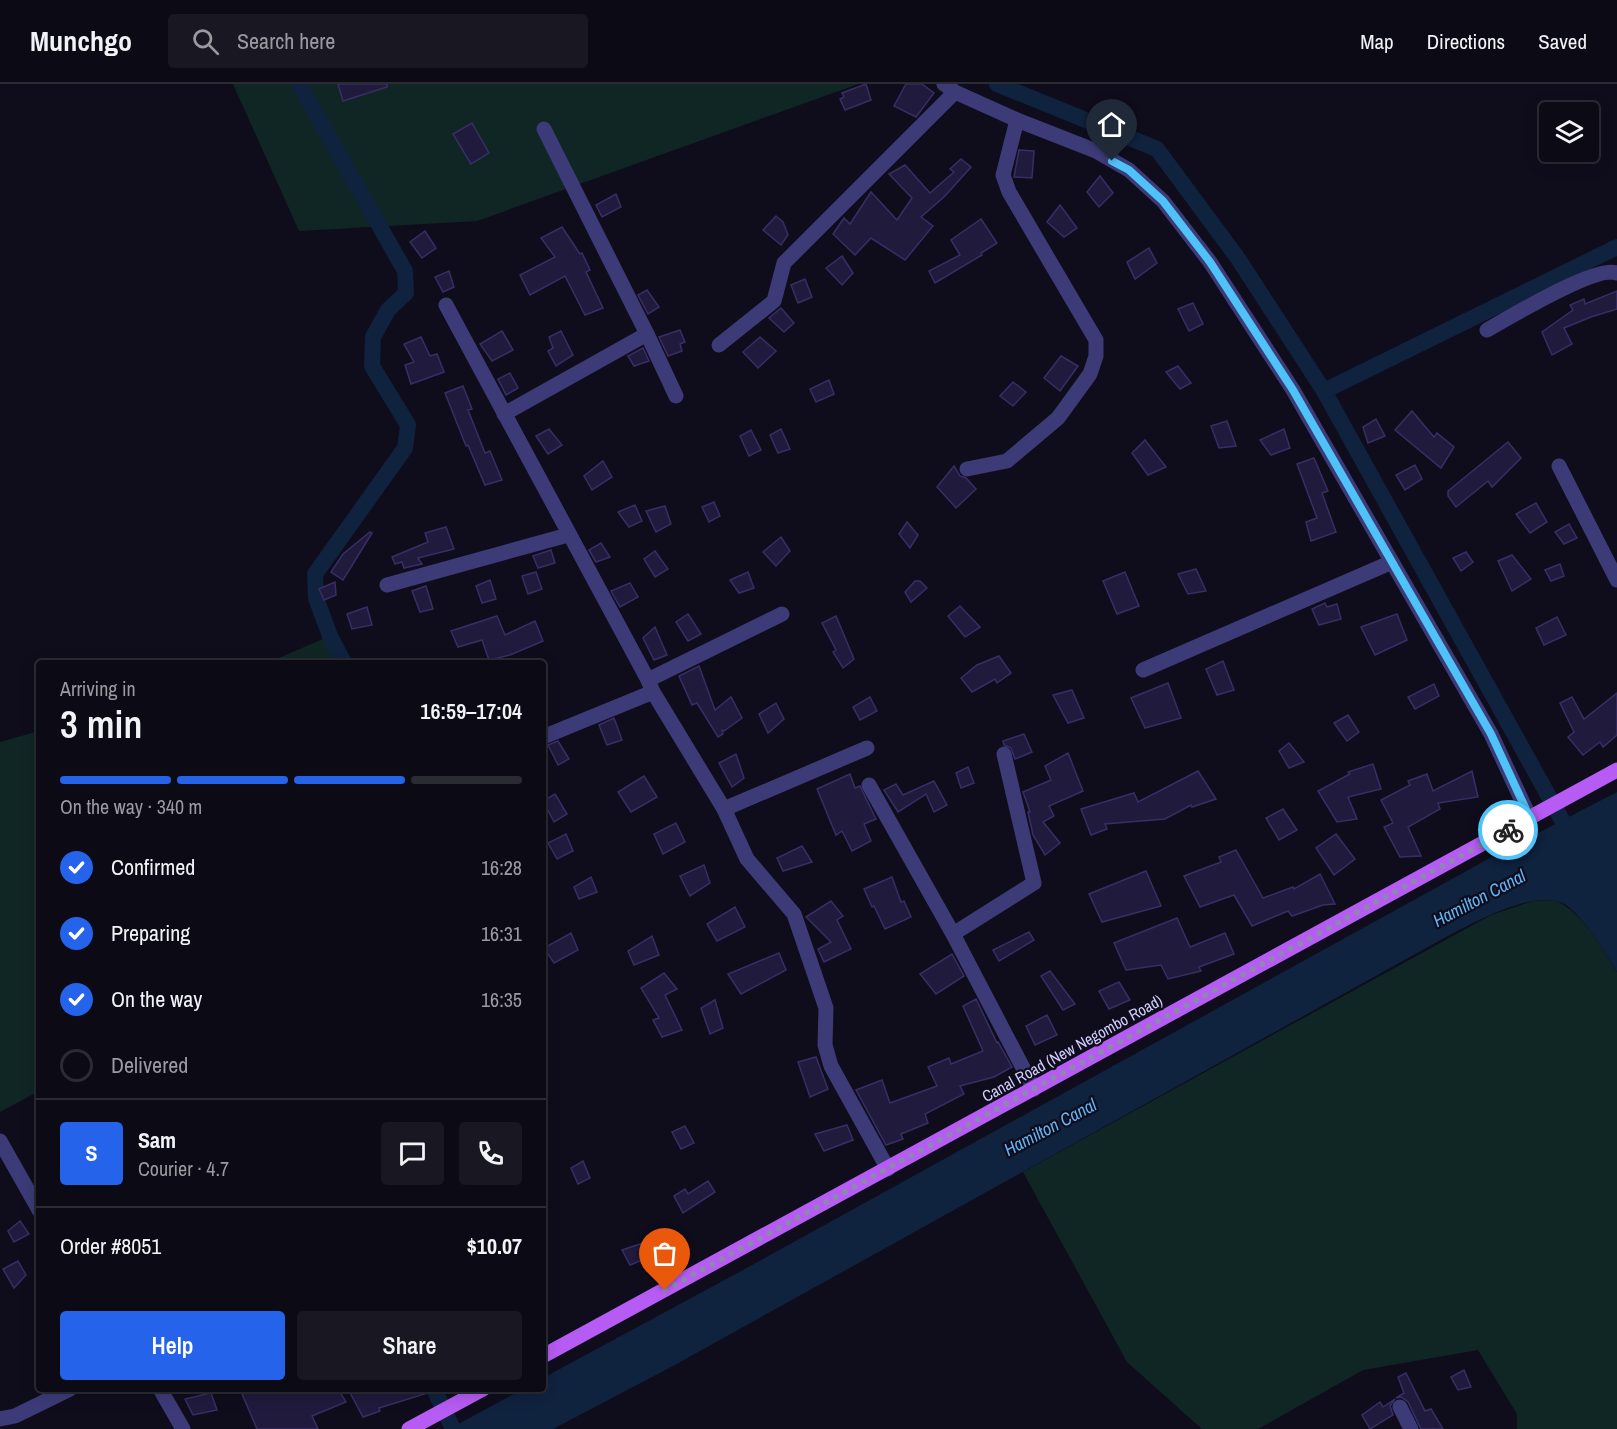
<!DOCTYPE html>
<html lang="en">
<head>
<meta charset="utf-8">
<style>
  body { margin:0; font-family:"Archivo Narrow",sans-serif; background:#191822; color:#f1f3f6; height:100vh; display:flex; flex-direction:column; font-size:22px; white-space:nowrap }
  * { box-sizing:border-box; margin:0 }
  p { font-size:20px; color:#9a9aa0 }
  .icon { flex:none; width:33px; height:33px; fill:none; stroke:currentColor; stroke-width:2; stroke-linecap:round; stroke-linejoin:round }
  .map { position:relative; flex:1; overflow:hidden }
  .sheet { position:absolute; left:36px; top:576px; width:510px; height:732px; display:flex; flex-direction:column; background:#0b0a15; border-radius:6px; box-shadow:0 3px 15px #0003,0 0 0 2px #2b2b34 }
  .sheet>* { flex:none }
  .buttons { position:absolute; left:1539px; top:18px; display:grid; gap:12px }
  .buttons a { display:grid; place-items:center; width:60px; height:60px; border-radius:6px; background:#0b0a15; box-shadow:0 3px 15px #0003,0 0 0 2px #2b2b34; font-size:30px }
  .pin { position:absolute; display:grid; place-items:center; width:51px; height:51px; color:#fff; margin:-62px -26px; border-radius:50% 50% 50% 0; rotate:-45deg; box-shadow:0 0 6px #0007 }
  .pin .icon { rotate:45deg }
  .courier { position:absolute; display:grid; place-items:center; width:60px; height:60px; margin:-30px; border:4px solid #4fc3f7; border-radius:50%; background:#fff; color:#222; box-shadow:0 2px 8px #0007 }
  .head em { font-style:normal; font-weight:600 }
  .head div { display:flex; flex-direction:column-reverse }
  .head { display:flex; align-items:center; justify-content:space-between; height:102px; padding:0 24px }
  h1 { font-size:39px; font-weight:600; line-height:45px }
  .bar { display:grid; grid-template-columns:repeat(4,1fr); gap:9px 6px; align-content:center; height:72px; padding:0 24px }
  .bar i { height:8px; border-radius:4px; background:#2b2b34 }
  .bar .active { background:#2563eb }
  .bar p { grid-column:span 4 }
  .line { display:flex; align-items:center; gap:15px; padding:0 24px; border-top:2px solid #2b2b34 }
  .line div { flex:1 }
  .round { display:grid; place-items:center; flex:none; width:63px; height:63px; border-radius:6px; background:#191822 }
  ol { padding:0 24px; list-style:none }
  li { display:flex; align-items:center; gap:18px; height:66px }
  li p { margin-inline-start:auto }
  li .icon { padding:6px; border-radius:50%; background:#2563eb; color:#fff; stroke-width:4 }
  li:last-child { color:#9a9aa0 }
  li i { width:33px; height:33px; border:3px solid #2b2b34; border-radius:50% }
  .primary-button { display:flex; gap:12px; margin-top:auto; padding:12px 24px }
  .primary-button a { flex:1; height:69px; border-radius:6px; background:#2563eb; color:#fff; font-size:24px; font-weight:600; line-height:69px; text-align:center }
  .primary-button a+a { background:#191822; color:#f1f3f6 }
  header { display:flex; align-items:center; gap:36px; box-sizing:border-box; height:84px; padding:0 30px; background:#0b0a15; border-bottom:2px solid #2b2b34 }
  header strong { font-size:28px }
  nav { display:flex; gap:33px; margin-inline-start:auto; font-size:21px }
  .search { width:420px; height:54px; background:#191822; display:flex; align-items:center; gap:15px; box-sizing:border-box; padding:0 21px; border-radius:6px; color:#9a9aa0; font-size:22px }
  .map>svg:first-child { display:block }
  .green { fill:#102624 }
  .water { fill:#0f223e }
  .lines { fill:none; stroke-linecap:round; stroke-linejoin:round }
  .canal { stroke:#0f223e; stroke-width:16 }
  .building { fill:#201a3c; stroke:#382e66; stroke-width:1.5 }
  .minor { stroke:#3c3b78; stroke-width:15 }
  .primary { stroke:#b65bf3; stroke-width:15 }
  .done { stroke:#8c89ad; stroke-width:6; stroke-dasharray:0 10.8 }
  .route { stroke:#4fc3f7; stroke-width:8 }
  .labels { text-anchor:middle; dominant-baseline:central; stroke-width:4.5; stroke-linejoin:round; paint-order:stroke }
  .street-label { font-size:16px; fill:#d0ccfb; stroke:#0f0d1c }
  .water-label { font-size:18px; font-style:italic; fill:#62b4f4; stroke:#0f0d1c }
</style>
</head>
<body>
<header>
<strong>Munchgo</strong>
<div class="search"><svg class="icon" aria-label="search" viewBox="0 0 24 24"><circle cx="10" cy="10" r="6"/><path d="M15 15l6 6"/></svg>Search here</div>
<nav><a>Map</a><a>Directions</a><a>Saved</a></nav>
</header>
<div class="map">
<svg width="1617" height="1345" viewBox="0 0 1617 1345">
  <rect width="100%" height="100%" fill="#0f0d1c"/>
  <g class="green">
    <path d="M233,0H858L477,137L299,147Z"/>
    <path d="M330,552L344,579H267Z"/>
    <path d="M39,647V1007L0,1028V658Z"/>
    <path d="M1555,816C1583,829 1600,861 1617,888V1345H1517V1330L1478,1266L1363,1286L1258,1345H1202L1127,1278L1023,1088L1491,831L1533,817Z"/>
  </g>
  <path class="water" d="M1617,708V888C1604,867 1588,840 1570,824C1541,798 1466,843 1437,858L673,1282L553,1345H449L523,1305H543V1294L754,1180L1490,774Z"/>
  <g class="lines">
    <g class="canal">
      <path d="M299,0L405,187L406,209L388,226L373,253L372,282L408,341L405,364L315,490L316,514L330,552L344,579"/>
      <path d="M997,0L1157,65L1237,173L1324,307L1573,756"/>
      <path d="M1324,307L1617,163"/>
      <path d="M434,1305L453,1345"/>
    </g>
  </g>
  <g class="building">
    <path d="M338,0H387V3L343,17Z"/>
    <path d="M866,0L871,16L845,26L840,15L844,13L842,9Z"/>
    <path d="M906,0H922L934,9L916,33L894,22Z"/>
    <path d="M472,39L489,69L471,80L453,50Z"/>
    <path d="M1019,66L1034,67L1032,94L1014,93Z"/>
    <path d="M961,75L971,83L944,113L921,133L933,142L905,176L871,154L855,171L833,150L844,134L850,140L871,108L897,136L912,114L889,90L905,81L930,109L954,88L950,85Z"/>
    <path d="M1100,92L1113,109L1099,123L1087,108Z"/>
    <path d="M616,110L621,123L602,133L596,121Z"/>
    <path d="M1060,121L1077,144L1064,153L1047,138Z"/>
    <path d="M776,132L783,138L788,151L781,161L763,146Z"/>
    <path d="M981,135L997,159L981,169L982,171L935,199L929,187L960,171L951,156Z"/>
    <path d="M562,143L580,170L582,169L590,186L586,188L603,224L585,231L565,192L530,211L520,191L555,173L541,154Z"/>
    <path d="M425,147L436,164L422,174L410,158Z"/>
    <path d="M1149,164L1157,179L1135,195L1127,178Z"/>
    <path d="M842,172L853,189L842,201L826,184Z"/>
    <path d="M449,187L454,203L443,208L435,193Z"/>
    <path d="M805,195L812,213L798,219L791,201Z"/>
    <path d="M647,206L659,223L648,230L638,211Z"/>
    <path d="M1617,207V225L1591,233L1564,244L1572,260L1552,271L1542,248L1573,226L1570,221L1584,215L1585,220Z"/>
    <path d="M1193,219L1203,240L1189,247L1178,225Z"/>
    <path d="M781,224L794,239L784,248L769,234Z"/>
    <path d="M680,246L685,258L680,260L682,267L668,272L659,253Z"/>
    <path d="M502,247L513,266L492,277L480,260Z"/>
    <path d="M561,247L573,271L556,282L548,267L553,264L549,253Z"/>
    <path d="M421,253L430,272L437,270L444,288L411,300L405,281L414,278L404,260Z"/>
    <path d="M760,253L776,267L758,284L743,268Z"/>
    <path d="M643,264L649,277L634,282L628,272Z"/>
    <path d="M1061,272L1078,282L1060,307L1044,294Z"/>
    <path d="M1178,282L1191,299L1180,305L1166,288Z"/>
    <path d="M510,289L518,304L506,311L498,295Z"/>
    <path d="M829,296L834,310L816,318L810,305Z"/>
    <path d="M1013,298L1026,308L1013,322L1000,312Z"/>
    <path d="M463,302L472,325L468,326L485,369L490,367L502,396L485,401L468,361L466,362L445,309Z"/>
    <path d="M1412,327L1434,353L1437,349L1454,363L1441,384L1395,346Z"/>
    <path d="M1376,335L1385,352L1368,359L1363,343Z"/>
    <path d="M1227,337L1236,362L1219,364L1211,342Z"/>
    <path d="M549,345L562,361L548,370L536,352Z"/>
    <path d="M781,345L790,365L778,369L770,351Z"/>
    <path d="M1284,345L1290,364L1271,371L1260,356Z"/>
    <path d="M751,346L761,366L749,372L740,352Z"/>
    <path d="M1145,356L1166,383L1148,391L1132,369Z"/>
    <path d="M1508,358L1521,374L1492,403L1488,397L1456,423L1448,412V407Z"/>
    <path d="M1314,374L1328,407L1322,409L1336,448L1311,457L1306,438L1317,434L1297,380Z"/>
    <path d="M603,377L612,393L592,406L584,392Z"/>
    <path d="M1415,381L1422,395L1405,406L1396,391Z"/>
    <path d="M954,382L960,392L966,394L976,405L956,424L937,403Z"/>
    <path d="M714,418L720,432L709,438L702,423Z"/>
    <path d="M1536,419L1547,438L1530,449L1516,430Z"/>
    <path d="M635,421L642,437L629,443L618,428Z"/>
    <path d="M665,422L671,440L656,448L646,427Z"/>
    <path d="M907,438L918,451L910,464L899,450Z"/>
    <path d="M1569,440L1577,454L1564,460L1555,448Z"/>
    <path d="M446,443L454,465L418,474L422,480L404,484L402,478L395,480L392,473L428,458L425,449Z"/>
    <path d="M370,448L372,449L343,496L331,488L343,470Z"/>
    <path d="M781,453L790,467L776,482L763,468Z"/>
    <path d="M601,459L610,473L596,478L589,466Z"/>
    <path d="M551,466L555,479L538,484L533,472Z"/>
    <path d="M655,467L668,485L655,493L644,475Z"/>
    <path d="M1466,468L1473,478L1461,487L1453,474Z"/>
    <path d="M1512,471L1531,495L1512,507L1498,477Z"/>
    <path d="M1560,480L1564,492L1551,497L1545,486Z"/>
    <path d="M1196,485L1206,507L1188,510L1178,490Z"/>
    <path d="M536,488L542,505L528,510L522,492Z"/>
    <path d="M748,488L754,504L739,509L730,496Z"/>
    <path d="M1125,488L1139,522L1117,530L1103,497Z"/>
    <path d="M490,496L496,515L482,519L476,502Z"/>
    <path d="M915,497H920L927,504L911,518L905,508Z"/>
    <path d="M335,498L336,511L324,516L319,505Z"/>
    <path d="M630,499L638,513L620,523L611,507Z"/>
    <path d="M426,502L433,525L420,528L412,507Z"/>
    <path d="M1325,519L1327,523L1337,520L1341,535L1319,541L1312,525Z"/>
    <path d="M960,522L980,543L965,553L948,532Z"/>
    <path d="M367,523L372,541L352,545L347,530Z"/>
    <path d="M688,530L701,550L688,557L676,538Z"/>
    <path d="M1397,530L1407,556L1375,571L1361,543Z"/>
    <path d="M497,532L505,551L535,537L543,557L510,571L489,576L482,556L458,563L451,547Z"/>
    <path d="M836,532L854,575L843,584L833,568L836,566L822,539Z"/>
    <path d="M1557,533L1566,551L1544,561L1536,544Z"/>
    <path d="M655,543L667,571L654,576L643,554Z"/>
    <path d="M999,572L1011,589L997,599L995,595L972,608L961,594L977,581Z"/>
    <path d="M1223,577L1234,606L1217,611L1206,585Z"/>
    <path d="M699,582L715,626L731,613L742,634L724,647L722,646L723,650L718,653L697,619L692,621L679,592Z"/>
    <path d="M1168,599L1181,634L1145,644L1131,614Z"/>
    <path d="M1434,600L1439,612L1415,625L1408,613Z"/>
    <path d="M1072,606L1084,634L1068,639L1053,611Z"/>
    <path d="M1617,609V651L1603,663L1600,658L1583,671L1568,653L1574,648L1560,619L1572,613L1584,635Z"/>
    <path d="M870,613L877,627L860,636L853,623Z"/>
    <path d="M776,619L784,635L768,649L759,630Z"/>
    <path d="M1348,631L1359,648L1347,657L1334,639Z"/>
    <path d="M614,634L622,656L607,661L599,641Z"/>
    <path d="M1024,650L1032,668L1015,675L1011,664L1004,661L1003,657Z"/>
    <path d="M558,657L569,675L558,681L548,661Z"/>
    <path d="M1289,659L1304,678L1289,684L1279,667Z"/>
    <path d="M1068,669L1083,707L1049,722L1054,732L1043,738L1060,759L1045,771L1033,751L1028,728H1030L1023,708L1051,696L1045,682Z"/>
    <path d="M736,670L744,694L732,703L719,679Z"/>
    <path d="M1373,680L1381,705L1348,713L1357,735L1337,738L1318,707L1350,690L1348,688Z"/>
    <path d="M968,683L974,699L961,704L956,689Z"/>
    <path d="M1198,687L1216,715L1192,723L1191,721L1165,735L1105,740L1107,745L1091,751L1081,725L1134,709L1138,718Z"/>
    <path d="M1472,687L1478,713L1438,719L1440,725L1408,743L1421,772L1400,773L1384,743L1393,739L1381,716L1410,701L1408,697L1427,690L1433,707Z"/>
    <path d="M850,690L855,704L860,702L876,735L864,740L871,757L852,767L842,747L836,751L817,705Z"/>
    <path d="M644,692L657,713L631,728L618,708Z"/>
    <path d="M934,697L947,721L934,728L926,710L898,728L884,706L896,700L903,711Z"/>
    <path d="M555,710L567,730L554,738L543,717Z"/>
    <path d="M1283,725L1297,746L1279,756L1266,734Z"/>
    <path d="M676,739L685,758L663,770L654,750Z"/>
    <path d="M566,750L573,767L557,775L548,759Z"/>
    <path d="M1336,750L1355,775L1334,791L1316,764Z"/>
    <path d="M802,762L812,778L783,787L777,774Z"/>
    <path d="M1236,766L1263,814L1293,803L1294,805L1320,790L1335,820L1323,821L1292,832L1288,827L1252,842L1234,811L1200,823L1184,792L1221,778L1219,773Z"/>
    <path d="M704,781L710,799L690,812L680,792Z"/>
    <path d="M1146,787L1161,822L1102,838L1089,810Z"/>
    <path d="M591,793L597,808L579,815L574,803Z"/>
    <path d="M892,793L901,818L904,817L911,833L885,845L874,822L872,823L864,805Z"/>
    <path d="M831,817L843,832L837,836L851,865L824,878L818,865L831,858L806,833Z"/>
    <path d="M735,823L745,843L717,857L707,840Z"/>
    <path d="M1177,834L1190,863L1225,849L1234,870L1199,883L1201,887L1168,895L1161,881L1126,886L1114,859Z"/>
    <path d="M1029,848L1034,856L999,877L993,866Z"/>
    <path d="M571,849L578,866L554,879L544,864Z"/>
    <path d="M652,852L659,871L634,881L628,867Z"/>
    <path d="M779,869L786,886L741,910L728,890Z"/>
    <path d="M952,870L964,892L936,910L920,890Z"/>
    <path d="M1050,887L1075,920L1063,926L1041,892Z"/>
    <path d="M664,889L677,905L665,911L682,946L662,953L653,936L659,934L641,904Z"/>
    <path d="M1119,898L1130,916L1109,925L1099,907Z"/>
    <path d="M976,915L997,959L998,958L1012,983L994,993L960,1002L964,1010L925,1030L928,1039L901,1050L903,1055L886,1061L856,1006L882,996L890,1019L937,1002L928,983L949,974L951,980L983,967L963,922Z"/>
    <path d="M715,916L723,944L710,950L701,924Z"/>
    <path d="M1047,931L1057,951L1035,961L1026,942Z"/>
    <path d="M816,973L828,1005L810,1013L798,978Z"/>
    <path d="M847,1041L853,1056L824,1067L815,1050Z"/>
    <path d="M685,1042L694,1059L681,1065L672,1048Z"/>
    <path d="M583,1077L590,1094L578,1100L571,1084Z"/>
    <path d="M708,1097L715,1108L683,1129L674,1112L685,1105L688,1110Z"/>
    <path d="M20,1137L29,1150L14,1158L8,1147Z"/>
    <path d="M646,1158L652,1172L630,1181L622,1166Z"/>
    <path d="M18,1177L26,1191L14,1204L3,1185Z"/>
    <path d="M1464,1286L1471,1303L1458,1306L1451,1293Z"/>
    <path d="M1406,1289L1425,1327L1431,1325L1443,1345H1421L1408,1318L1401,1313L1396,1314L1404,1309L1398,1293Z"/>
    <path d="M251,1305H338L346,1318L312,1332L318,1345H257L242,1310Z"/>
    <path d="M348,1305H431V1308L379,1324L380,1327L363,1333Z"/>
    <path d="M211,1309L217,1326L193,1331L185,1315Z"/>
    <path d="M1395,1315L1390,1322L1393,1331L1370,1345L1362,1331L1380,1318L1383,1323Z"/>
  </g>
  <g class="lines">
    <g class="minor">
      <path d="M944,0L955,8L1017,36L1096,67L1129,86L1163,117L1210,178L1293,306L1491,650L1530,734"/>
      <path d="M544,45L647,250L676,312"/>
      <path d="M446,221L648,596L653,608L724,725L747,775L794,830L826,924L825,961L831,982L888,1085"/>
      <path d="M1487,246C1510,233 1596,181 1617,189"/>
      <path d="M719,261L774,217L784,179L955,8"/>
      <path d="M504,330L647,250"/>
      <path d="M1559,382L1617,496"/>
      <path d="M967,385L1007,377L1058,334L1090,290L1096,272V256L1009,108L1003,91L1017,36"/>
      <path d="M387,501L568,451"/>
      <path d="M1143,586L1392,478"/>
      <path d="M648,596L782,530"/>
      <path d="M543,653L653,608"/>
      <path d="M869,701L953,850L1034,1005"/>
      <path d="M724,725L867,664"/>
      <path d="M953,850L1034,799L1004,670"/>
      <path d="M0,1057L39,1126"/>
      <path d="M160,1305L183,1345"/>
      <path d="M1400,1323L1411,1345"/>
      <path d="M0,1335L15,1332L70,1305"/>
    </g>
    <g class="primary">
      <path d="M543,1272L1617,686"/>
      <path d="M409,1345L483,1305"/>
    </g>
  </g>
  <g class="lines">
    <path class="done" d="M665,1206L1508,746"/>
    <path class="route" d="M1112,77L1129,86L1163,117L1210,178L1293,306L1491,650L1530,734L1508,746"/>
  </g>
  <g class="labels">
    <g class="street-label">
      <text transform="translate(1072 964) rotate(-29)">Canal Road (New Negombo Road)</text>
    </g>
    <g class="water-label">
      <text transform="translate(1479 814) rotate(-28)">Hamilton Canal</text>
      <text transform="translate(1050 1043) rotate(-28)">Hamilton Canal</text>
    </g>
  </g>
</svg>
<div class="buttons">
<a><svg class="icon" aria-label="layers" viewBox="0 0 24 24"><path d="M12 4l9 5-9 5-9-5zM3 14l9 5 9-5"/></svg></a>
</div>
<div class="pin" style="left:665px;top:1206px;background:#ea580c"><svg class="icon" aria-label="bag" viewBox="0 0 24 24"><path d="M5 8h14l-1 12H6zM9 8a3 3 0 0 1 6 0"/></svg></div>
<div class="pin" style="left:1112px;top:77px;background:#1f2937"><svg class="icon" aria-label="home" viewBox="0 0 24 24"><path d="M3 11l9-7 9 7M6 9v11h12V9"/></svg></div>
<div class="courier" style="left:1508px;top:746px"><svg class="icon" aria-label="bike" viewBox="0 0 24 24"><circle cx="6" cy="16" r="4"/><circle cx="18" cy="16" r="4"/><path d="M6 16l4-8h5l3 8M10 8l3 8H6M13 5h3"/></svg></div>
<section class="sheet">
<div class="head"><div><h1>3 min</h1><p>Arriving in</p></div><em>16:59–17:04</em></div>
<div class="bar"><i class="active"></i><i class="active"></i><i class="active"></i><i></i><p>On the way · 340 m</p></div>
<ol>
<li><svg class="icon" aria-label="check" viewBox="0 0 24 24"><path d="M5 12l5 5 9-10"/></svg>Confirmed<p>16:28</p></li>
<li><svg class="icon" aria-label="check" viewBox="0 0 24 24"><path d="M5 12l5 5 9-10"/></svg>Preparing<p>16:31</p></li>
<li><svg class="icon" aria-label="check" viewBox="0 0 24 24"><path d="M5 12l5 5 9-10"/></svg>On the way<p>16:35</p></li>
<li><i></i>Delivered</li>
</ol>
<div class="line" style="height:108px"><b class="round" style="background:#2563eb;color:#fff">S</b><div><b>Sam</b><p>Courier · 4.7</p></div><a class="round"><svg class="icon" aria-label="chat" viewBox="0 0 24 24"><path d="M4 5h16v11H9l-5 4z"/></svg></a><a class="round"><svg class="icon" aria-label="phone" viewBox="0 0 24 24"><path d="M5 4h4l2 5-3 2q2 4 5 5l2-3 5 2v4C11 20 4 13 5 4z"/></svg></a></div>
<div class="line" style="height:78px"><div>Order #8051</div><b>$10.07</b></div>
<div class="primary-button"><a>Help</a><a>Share</a></div>
</section>
</div>
</body>
</html>
